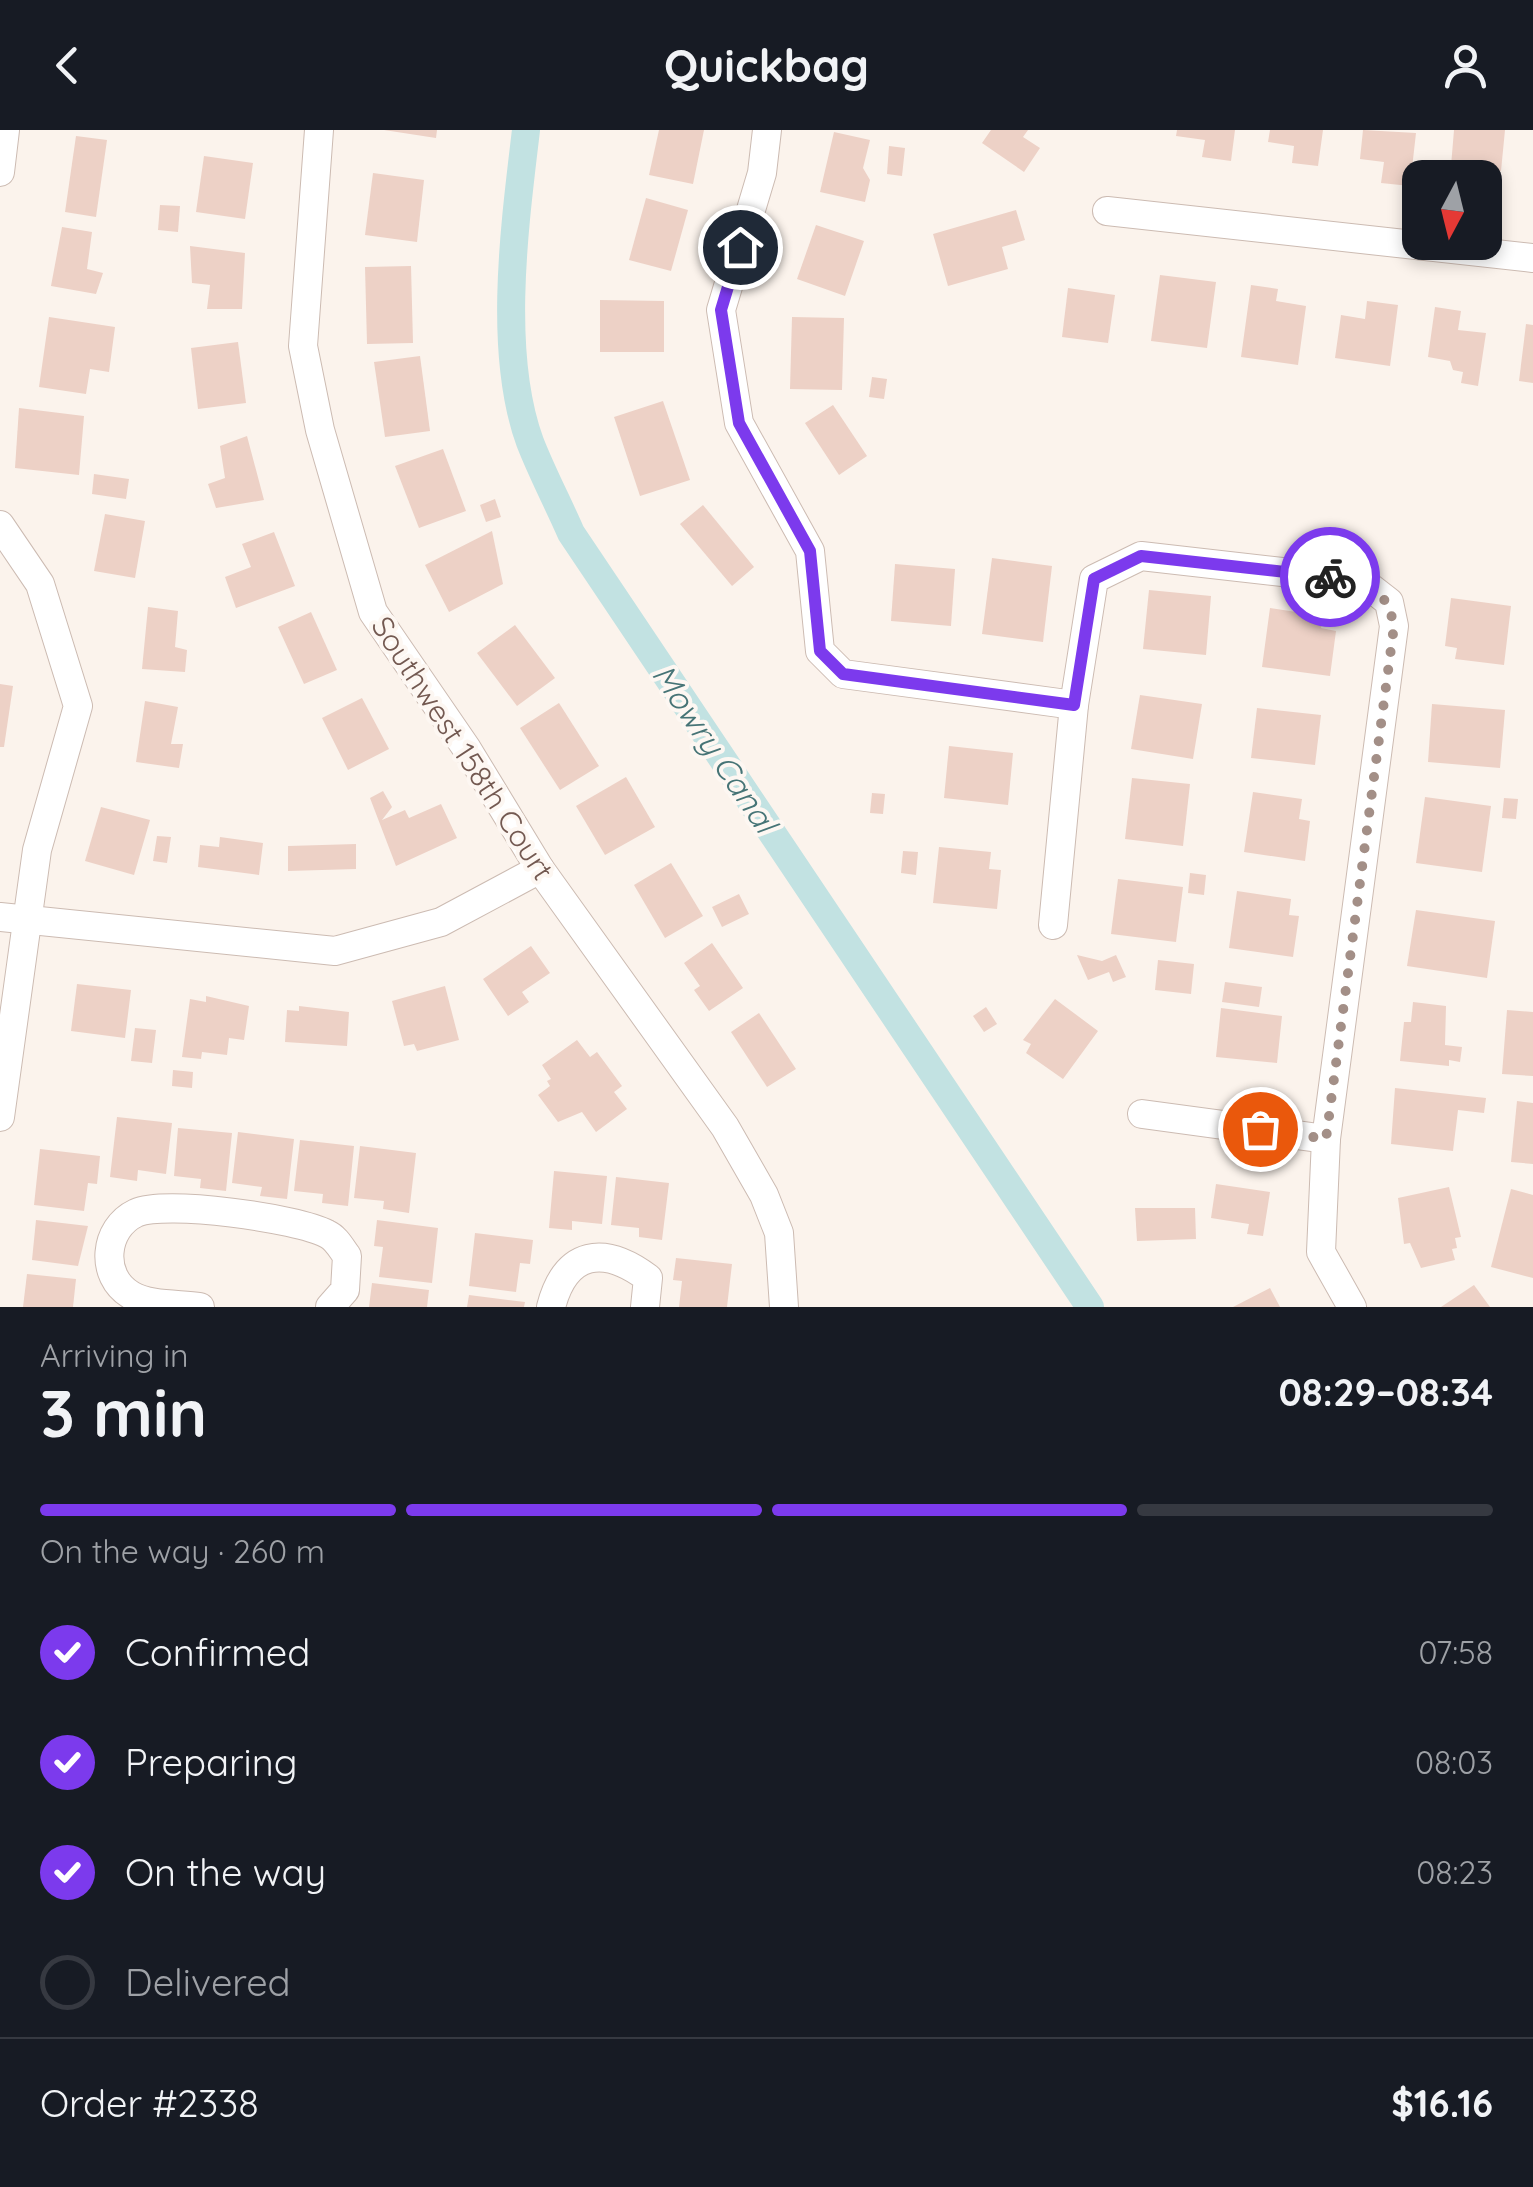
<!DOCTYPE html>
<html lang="en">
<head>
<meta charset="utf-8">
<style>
  body { margin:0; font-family:Quicksand,sans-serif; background:#20242c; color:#f1f3f6; height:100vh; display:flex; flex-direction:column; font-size:38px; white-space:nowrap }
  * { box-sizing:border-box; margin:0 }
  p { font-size:32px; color:#9ea1a6 }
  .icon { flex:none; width:55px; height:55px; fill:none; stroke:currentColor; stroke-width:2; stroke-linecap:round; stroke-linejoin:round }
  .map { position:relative; height:1177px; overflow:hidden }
  .side { display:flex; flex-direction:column; background:#171b24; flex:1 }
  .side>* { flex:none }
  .needle { width:65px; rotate:187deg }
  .fabs { position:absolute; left:1402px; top:30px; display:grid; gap:20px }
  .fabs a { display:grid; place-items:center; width:100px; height:100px; border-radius:20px; background:#171b24; box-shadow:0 5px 15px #0003; font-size:50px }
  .pin { position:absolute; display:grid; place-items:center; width:85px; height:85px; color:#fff; margin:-42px; border:5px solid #fff; border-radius:50%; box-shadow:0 2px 10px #0007 }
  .courier { position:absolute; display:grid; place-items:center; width:100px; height:100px; margin:-50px; border:8px solid #7c3aed; border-radius:50%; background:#fff; color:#222; box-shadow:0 2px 12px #0007 }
  .headline em { font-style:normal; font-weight:800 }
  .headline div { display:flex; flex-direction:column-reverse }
  .headline { display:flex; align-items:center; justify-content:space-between; height:170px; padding:0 40px }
  h1 { font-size:65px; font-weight:800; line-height:75px }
  .bar { display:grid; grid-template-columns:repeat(4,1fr); gap:15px 10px; align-content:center; height:120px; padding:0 40px }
  .bar i { height:12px; border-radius:8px; background:#363941 }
  .bar .current { background:#7c3aed }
  .bar p { grid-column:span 4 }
  .line { display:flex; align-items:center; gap:25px; padding:0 40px; border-top:2px solid #363941 }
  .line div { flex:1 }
  ol { padding:0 40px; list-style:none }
  li { display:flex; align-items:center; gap:30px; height:110px }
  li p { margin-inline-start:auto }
  li .icon { padding:10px; border-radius:50%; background:#7c3aed; color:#fff; stroke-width:4 }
  li:last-child { color:#9ea1a6 }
  li i { width:55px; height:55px; border:5px solid #363941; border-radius:50% }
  header { display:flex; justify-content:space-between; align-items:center; height:130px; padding:0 40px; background:#171b24; font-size:45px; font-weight:800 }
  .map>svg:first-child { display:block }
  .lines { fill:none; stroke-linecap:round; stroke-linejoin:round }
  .canal { stroke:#c2e2e2; stroke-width:28 }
  .building { fill:#edd1c6 }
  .street-casing { stroke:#ccbbb2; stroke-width:30 }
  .street { stroke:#fff; stroke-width:28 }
  .done { stroke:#a38f87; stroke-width:10; stroke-dasharray:0 18 }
  .route { stroke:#7c3aed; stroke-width:12 }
  .labels { text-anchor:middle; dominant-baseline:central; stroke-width:8; stroke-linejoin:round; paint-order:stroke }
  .street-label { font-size:30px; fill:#735951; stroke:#fdf7f2 }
  .water-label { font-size:32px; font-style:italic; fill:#467476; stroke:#fdf7f2 }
</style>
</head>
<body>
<header><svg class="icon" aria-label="back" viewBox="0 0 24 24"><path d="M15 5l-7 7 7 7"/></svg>Quickbag<svg class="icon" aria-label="person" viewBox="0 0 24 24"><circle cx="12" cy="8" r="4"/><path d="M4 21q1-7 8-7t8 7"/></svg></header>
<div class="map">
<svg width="1533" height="1177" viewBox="0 0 1533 1177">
  <rect width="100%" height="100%" fill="#fbf3ec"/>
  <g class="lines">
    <path class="canal" d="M526,0C515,93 497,222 530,312C542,343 558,373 571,403L1090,1177"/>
  </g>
  <g class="building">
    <path d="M384,0H437L436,8Z"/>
    <path d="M659,0H704L693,54L649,45Z"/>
    <path d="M991,0H1028L1023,7L1040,18L1024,42L982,13Z"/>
    <path d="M1177,0H1235L1231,31L1202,27L1205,10L1176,6Z"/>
    <path d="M1270,0H1323L1318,36L1292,33L1294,16L1268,12Z"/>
    <path d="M1363,0L1416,3L1410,56L1381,53L1384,32L1360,29Z"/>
    <path d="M1454,0H1505L1501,41L1476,39L1475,48H1450Z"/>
    <path d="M834,2L870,10L863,38L870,50L865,72L820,62Z"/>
    <path d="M76,6L107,10L96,87L65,82Z"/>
    <path d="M889,16L905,18L902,46L887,44Z"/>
    <path d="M204,26L253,33L245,89L196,82Z"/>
    <path d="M373,43L424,50L417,112L365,105Z"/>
    <path d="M646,68L688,80L671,141L629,130Z"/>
    <path d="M160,75L180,76L178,102L158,100Z"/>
    <path d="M1016,80L1025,110L1002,117L1008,139L948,156L933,104Z"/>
    <path d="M816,95L864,111L845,166L797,149Z"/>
    <path d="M62,97L92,102L87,139L103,143L96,164L51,156Z"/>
    <path d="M190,116L245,123L242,179H207L210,155L192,153Z"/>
    <path d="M411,136L413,213L367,214L365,137Z"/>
    <path d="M1160,145L1216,152L1207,218L1151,211Z"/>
    <path d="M1251,155L1278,159L1276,171L1306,176L1298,235L1241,227Z"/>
    <path d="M1068,158L1115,165L1108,213L1062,207Z"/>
    <path d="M600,170L664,171V222H600Z"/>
    <path d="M1367,171L1398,175L1390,236L1335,228L1341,185L1365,189Z"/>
    <path d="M1435,177L1461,181L1458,200L1486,203L1478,256L1461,253L1463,242L1453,240L1450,231L1428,227Z"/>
    <path d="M49,187L115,197L109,242L90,239L86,264L39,257Z"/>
    <path d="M792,187L844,188L842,260L790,259Z"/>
    <path d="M1526,194L1533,195V253L1519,251Z"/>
    <path d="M238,212L246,273L198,279L191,218Z"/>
    <path d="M420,226L430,301L385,307L374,232Z"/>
    <path d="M872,247L887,249L884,269L869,267Z"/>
    <path d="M663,271L690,350L640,366L614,287Z"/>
    <path d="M833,275L867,326L839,345L805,293Z"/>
    <path d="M19,278L84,286L79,345L15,338Z"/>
    <path d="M247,306L264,370L216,378L208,354L225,348L220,316Z"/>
    <path d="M443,319L466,381L419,398L395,336Z"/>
    <path d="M94,344L129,349L126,369L92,364Z"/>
    <path d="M495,369L501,387L486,392L480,375Z"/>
    <path d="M703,375L754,437L732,456L680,394Z"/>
    <path d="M105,384L145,391L135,448L94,441Z"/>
    <path d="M492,401L503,454L449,482L425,435Z"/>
    <path d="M274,402L295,456L236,478L225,447L251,437L242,414Z"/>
    <path d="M992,428L1052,436L1043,512L982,504Z"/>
    <path d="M895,434L955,439L951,496L891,491Z"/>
    <path d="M1149,460L1211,466L1206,525L1143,519Z"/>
    <path d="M1451,468L1511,476L1504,535L1455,529L1457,518L1445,516Z"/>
    <path d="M148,477L178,481L175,517L187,520L185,542L142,539Z"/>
    <path d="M1270,478L1323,486L1321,498L1336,501L1330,546L1262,537Z"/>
    <path d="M311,482L337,540L304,554L278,497Z"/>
    <path d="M515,495L555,548L517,576L477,523Z"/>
    <path d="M0,554L13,556L4,617H0Z"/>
    <path d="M1140,565L1202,574L1193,629L1131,619Z"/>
    <path d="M362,568L389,619L348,640L322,588Z"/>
    <path d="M145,571L178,577L171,614H183L179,638L136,632Z"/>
    <path d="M559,573L599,636L560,660L520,598Z"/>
    <path d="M1432,574L1505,580L1500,638L1428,632Z"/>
    <path d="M1257,578L1321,585L1315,635L1251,628Z"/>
    <path d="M949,616L1013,623L1008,675L944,668Z"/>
    <path d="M626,647L655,697L605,725L576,676Z"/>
    <path d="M1132,648L1190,654L1183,716L1125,709Z"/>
    <path d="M383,661L392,677L382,690L405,680L409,688L441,674L457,708L396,736L370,668Z"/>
    <path d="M1253,662L1302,669L1299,689L1310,691L1305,731L1244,722Z"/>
    <path d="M872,663L885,664L883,684L870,683Z"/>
    <path d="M1425,667L1491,676L1482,742L1416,733Z"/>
    <path d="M1504,668L1518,669L1516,689L1502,688Z"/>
    <path d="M101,677L150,690L134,745L85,731Z"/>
    <path d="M157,706L171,707L167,733L153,731Z"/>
    <path d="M220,707L263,713L259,745L198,737L200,715L219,717Z"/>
    <path d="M356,714V739L288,741V716Z"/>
    <path d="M939,717L991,722L989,739L1001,740L997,779L933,773Z"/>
    <path d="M903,721L918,722L916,745L901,743Z"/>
    <path d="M671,733L703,786L665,808L634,755Z"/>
    <path d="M1190,743L1206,745L1204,765L1188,763Z"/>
    <path d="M1118,749L1183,757L1176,812L1111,804Z"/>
    <path d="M1237,761L1291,769L1289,785L1299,786L1293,827L1229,818Z"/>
    <path d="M739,764L749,784L722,797L712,777Z"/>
    <path d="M1416,780L1495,791L1487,848L1407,836Z"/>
    <path d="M712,813L743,858L709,881L694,860L700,856L684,833Z"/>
    <path d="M531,816L550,843L522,862L529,872L508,886L483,849Z"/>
    <path d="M1077,825L1102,831L1116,825L1126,847L1113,852L1109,842L1088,850Z"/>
    <path d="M1158,830L1194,834L1191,864L1155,860Z"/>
    <path d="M1225,852L1262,857L1259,877L1222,872Z"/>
    <path d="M77,854L131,860L125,908L71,901Z"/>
    <path d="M445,856L459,910L417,921L414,914L404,916L392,871Z"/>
    <path d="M206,866L249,876L244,910L229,908L227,925L202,922L201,929L182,927L190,869L206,872Z"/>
    <path d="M1055,869L1098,901L1063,949L1026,923L1031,914L1023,910Z"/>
    <path d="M1413,872L1446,876L1445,915L1462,917L1460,932L1449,930V936L1400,931L1404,892H1411Z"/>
    <path d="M299,876L349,882L347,916L285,912L287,880L299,881Z"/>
    <path d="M986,877L997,894L984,902L973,886Z"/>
    <path d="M1221,878L1282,886L1277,933L1216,927Z"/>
    <path d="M1507,880L1533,882V946L1502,944Z"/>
    <path d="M759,883L796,939L767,957L731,902Z"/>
    <path d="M135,898L156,900L152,933L131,931Z"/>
    <path d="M577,910L590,927L597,922L622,956L614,962L627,979L596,1002L582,982L558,992L538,965L550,956L547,951L551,949L542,935Z"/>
    <path d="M173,940L193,942L192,958L172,956Z"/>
    <path d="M1395,958L1486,968L1484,983L1458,980L1453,1021L1391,1014Z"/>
    <path d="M1517,971L1533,973V1034L1511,1032Z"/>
    <path d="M117,987L172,993L166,1044L138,1040L137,1051L110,1047Z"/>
    <path d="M178,998L232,1003L226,1061L200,1058L201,1049L174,1046Z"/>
    <path d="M238,1002L294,1009L287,1069L260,1066L262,1057L232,1053Z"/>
    <path d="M300,1010L354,1016L348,1076L322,1073L323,1064L294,1061Z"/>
    <path d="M360,1016L416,1023L409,1083L383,1079L384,1071L354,1068Z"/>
    <path d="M40,1019L100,1026L97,1054L88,1053L84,1081L34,1075Z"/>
    <path d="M554,1041L607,1046L602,1094L572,1091V1100L549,1098Z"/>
    <path d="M616,1047L669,1053L662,1110L639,1107V1098L611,1095Z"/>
    <path d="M1216,1054L1270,1062L1263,1106L1247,1104L1249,1094L1211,1088Z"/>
    <path d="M1449,1057L1461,1107L1455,1108L1457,1118L1452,1119L1455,1130L1421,1138L1410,1113L1404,1114L1398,1068Z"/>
    <path d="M1511,1059L1533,1065V1148L1491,1137Z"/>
    <path d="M1135,1078H1195L1196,1109L1137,1111Z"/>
    <path d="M36,1090L88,1096L78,1136L32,1130Z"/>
    <path d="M377,1090L438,1098L432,1153L379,1147L383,1117L374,1116Z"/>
    <path d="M475,1103L533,1110L530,1134L520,1133L516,1162L469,1156Z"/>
    <path d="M676,1128L732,1134L727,1177H679L682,1151L673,1150Z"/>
    <path d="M27,1144L76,1149L73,1177H23Z"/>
    <path d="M372,1153L429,1160L427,1177H369Z"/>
    <path d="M1474,1155L1490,1177H1441Z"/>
    <path d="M1270,1158L1280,1177H1233Z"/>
    <path d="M469,1165L525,1172L524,1177H467Z"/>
  </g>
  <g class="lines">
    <g class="street-casing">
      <g id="street">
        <path d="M319,0L303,216L320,300L373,482L467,619L540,739L725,997L764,1065L779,1103L784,1177"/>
        <path d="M767,0L762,43L721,180L739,293L810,421L820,521L843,544L1074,575"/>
        <path d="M0,42L5,0"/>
        <path d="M1107,81L1533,128"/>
        <path d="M0,395L40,454L78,576L37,720L0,987"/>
        <path d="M0,787L335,821L441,792L540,739"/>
        <path d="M1053,795L1074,575L1094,449L1141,426L1362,451L1389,472L1394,496L1326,1009L1321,1122L1352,1177"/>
        <path d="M1142,984L1326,1009"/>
        <path d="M200,1177C179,1174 149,1176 131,1165C99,1146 104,1098 136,1083C166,1070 297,1088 327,1104C336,1108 341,1118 347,1126L345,1160L330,1177"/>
        <path d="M551,1177C566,1120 604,1115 648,1148L645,1177"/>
      </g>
    </g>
    <use href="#street" class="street"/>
  </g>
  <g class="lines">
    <path class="done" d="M1260,999L1326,1009L1394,496C1386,457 1367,451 1330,447"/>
    <path class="route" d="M740,117L721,180L739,293L810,421L820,521L843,544L1074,575L1094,449L1141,426L1330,447"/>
  </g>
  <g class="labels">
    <g class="street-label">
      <text transform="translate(463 618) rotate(57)">Southwest 158th Court</text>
    </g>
    <g class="water-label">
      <text transform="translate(715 618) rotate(56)">Mowry Canal</text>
    </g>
  </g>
</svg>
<div class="fabs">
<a><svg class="needle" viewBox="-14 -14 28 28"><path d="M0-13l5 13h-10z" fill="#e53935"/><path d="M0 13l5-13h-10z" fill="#9ea1a6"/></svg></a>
</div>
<div class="pin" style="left:1260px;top:999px;background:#ea580c"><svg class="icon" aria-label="bag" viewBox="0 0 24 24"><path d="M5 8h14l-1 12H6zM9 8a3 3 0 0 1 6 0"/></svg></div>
<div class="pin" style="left:740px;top:117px;background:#1f2937"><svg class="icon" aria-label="home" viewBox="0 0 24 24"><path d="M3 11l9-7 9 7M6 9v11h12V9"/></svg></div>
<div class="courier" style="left:1330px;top:447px"><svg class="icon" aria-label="bike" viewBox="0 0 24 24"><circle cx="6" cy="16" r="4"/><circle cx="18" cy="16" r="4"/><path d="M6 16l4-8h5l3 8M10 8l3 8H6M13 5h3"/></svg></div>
</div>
<section class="side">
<div class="headline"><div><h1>3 min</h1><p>Arriving in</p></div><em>08:29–08:34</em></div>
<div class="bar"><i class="current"></i><i class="current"></i><i class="current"></i><i></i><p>On the way · 260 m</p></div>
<ol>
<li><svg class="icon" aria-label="check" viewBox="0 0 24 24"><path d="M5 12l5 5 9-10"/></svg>Confirmed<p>07:58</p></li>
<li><svg class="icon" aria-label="check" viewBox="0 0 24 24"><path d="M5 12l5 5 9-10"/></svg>Preparing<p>08:03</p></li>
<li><svg class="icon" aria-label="check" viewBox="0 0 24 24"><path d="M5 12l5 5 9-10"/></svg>On the way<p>08:23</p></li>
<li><i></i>Delivered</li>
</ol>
<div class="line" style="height:130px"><div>Order #2338</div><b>$16.16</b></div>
</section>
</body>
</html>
